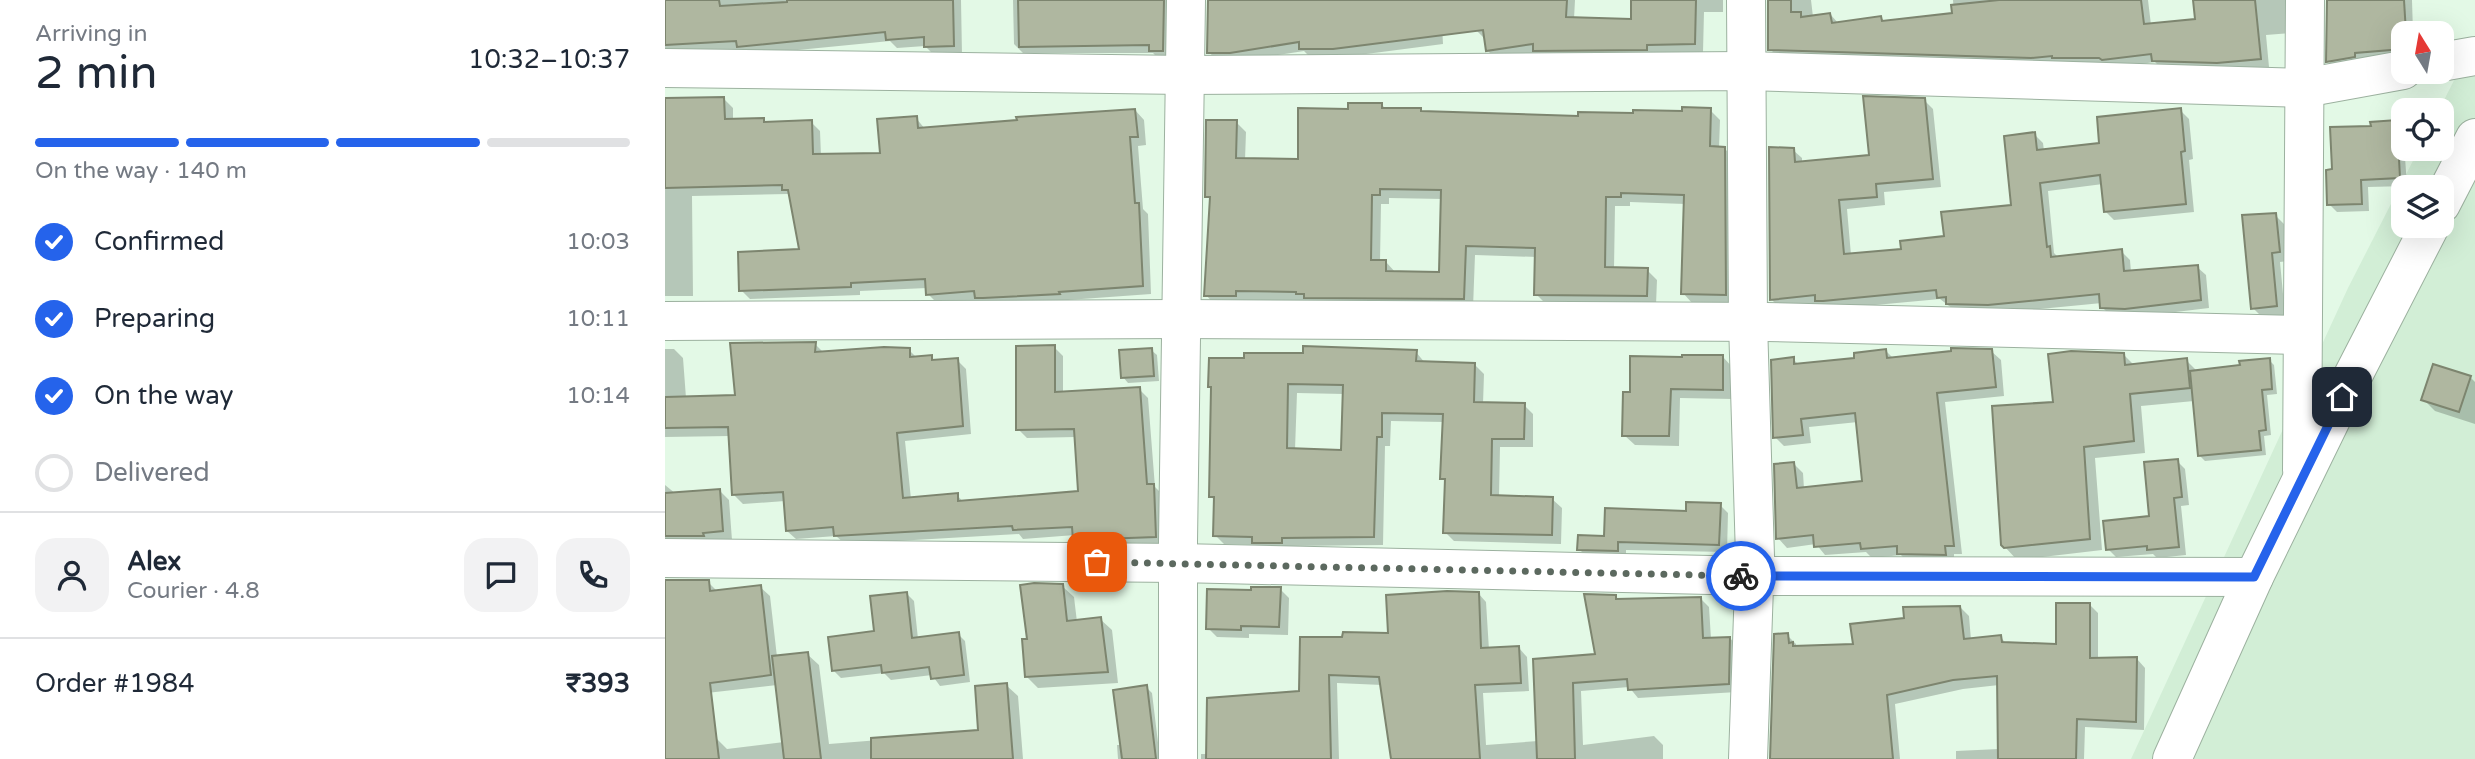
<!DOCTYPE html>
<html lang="en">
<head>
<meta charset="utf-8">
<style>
  body { margin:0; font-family:"Varela Round",sans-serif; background:#f2f2f3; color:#1f2937; height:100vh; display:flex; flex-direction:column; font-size:26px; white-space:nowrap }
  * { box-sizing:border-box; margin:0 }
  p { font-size:23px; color:#747a83 }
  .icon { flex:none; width:38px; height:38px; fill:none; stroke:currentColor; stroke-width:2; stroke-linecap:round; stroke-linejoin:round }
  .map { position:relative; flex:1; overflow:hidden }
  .side { display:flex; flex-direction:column; background:#fff; width:665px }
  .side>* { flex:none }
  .needle { width:46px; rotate:349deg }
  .fabs { position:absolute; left:1726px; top:21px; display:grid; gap:14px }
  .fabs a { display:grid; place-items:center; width:63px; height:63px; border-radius:14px; background:#fff; box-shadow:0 7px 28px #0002; font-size:35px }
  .pin { position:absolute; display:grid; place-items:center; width:60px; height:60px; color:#fff; margin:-30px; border-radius:14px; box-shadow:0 4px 10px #0006 }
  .courier { position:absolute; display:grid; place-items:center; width:70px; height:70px; margin:-35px; border:5px solid #2563eb; border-radius:50%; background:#fff; color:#222; box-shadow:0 2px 9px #0007 }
  .headline em { font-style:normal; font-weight:600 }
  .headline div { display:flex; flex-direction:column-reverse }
  .headline { display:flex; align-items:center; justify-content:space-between; height:119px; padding:0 35px }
  h1 { font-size:46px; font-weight:600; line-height:52px }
  .bar { display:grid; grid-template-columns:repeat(4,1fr); gap:10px 7px; align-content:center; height:84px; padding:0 35px }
  .bar i { height:9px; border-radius:5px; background:#e0e1e3 }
  .bar .current { background:#2563eb }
  .bar p { grid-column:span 4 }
  .line { display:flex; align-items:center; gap:18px; padding:0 35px; border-top:2px solid #e0e1e3 }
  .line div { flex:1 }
  .round { display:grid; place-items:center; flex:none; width:74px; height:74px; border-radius:21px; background:#f2f2f3 }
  ol { padding:0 35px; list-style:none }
  li { display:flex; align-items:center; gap:21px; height:77px }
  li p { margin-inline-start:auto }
  li .icon { padding:7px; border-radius:50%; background:#2563eb; color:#fff; stroke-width:4 }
  li:last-child { color:#747a83 }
  li i { width:38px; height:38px; border:4px solid #e0e1e3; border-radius:50% }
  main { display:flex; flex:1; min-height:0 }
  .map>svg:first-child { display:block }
  .built { fill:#d2eed6; fill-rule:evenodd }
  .shadow { fill:#0003; fill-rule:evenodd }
  .building { fill:#afb7a0; stroke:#7d856f; stroke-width:2; fill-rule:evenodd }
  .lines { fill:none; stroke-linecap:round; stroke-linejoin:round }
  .minor-casing { stroke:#9cb19f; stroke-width:40 }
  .minor { stroke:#fff; stroke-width:38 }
  .done { stroke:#5c695f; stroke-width:7; stroke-dasharray:0 12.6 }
  .route { stroke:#2563eb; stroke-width:9 }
</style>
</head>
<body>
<main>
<section class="side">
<div class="headline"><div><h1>2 min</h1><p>Arriving in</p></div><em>10:32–10:37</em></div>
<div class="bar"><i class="current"></i><i class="current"></i><i class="current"></i><i></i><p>On the way · 140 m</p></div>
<ol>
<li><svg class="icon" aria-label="check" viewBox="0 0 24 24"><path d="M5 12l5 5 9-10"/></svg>Confirmed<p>10:03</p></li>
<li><svg class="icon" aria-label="check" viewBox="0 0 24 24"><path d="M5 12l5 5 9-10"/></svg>Preparing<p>10:11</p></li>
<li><svg class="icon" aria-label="check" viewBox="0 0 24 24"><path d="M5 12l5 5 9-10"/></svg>On the way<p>10:14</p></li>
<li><i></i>Delivered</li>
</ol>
<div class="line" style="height:126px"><a class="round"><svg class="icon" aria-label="person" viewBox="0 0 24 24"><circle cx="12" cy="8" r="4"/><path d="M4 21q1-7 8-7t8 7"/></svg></a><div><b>Alex</b><p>Courier · 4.8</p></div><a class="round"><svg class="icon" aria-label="chat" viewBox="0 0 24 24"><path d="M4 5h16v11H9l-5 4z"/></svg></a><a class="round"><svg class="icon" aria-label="phone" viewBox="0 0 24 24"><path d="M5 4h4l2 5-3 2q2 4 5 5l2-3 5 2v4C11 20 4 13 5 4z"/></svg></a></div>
<div class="line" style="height:91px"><div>Order #1984</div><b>₹393</b></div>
</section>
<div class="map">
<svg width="1810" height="759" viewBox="0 0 1810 759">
  <rect width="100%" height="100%" fill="#e3f9e6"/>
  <path class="built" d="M1810,39V759H1466L1683,288L1754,149H1776V110H1774ZM1738,187H1776V226H1738Z"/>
  <g class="shadow">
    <path d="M0,0H296L297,55L270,56L260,46L232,48L225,41L83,55L78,50L0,55Z"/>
    <path d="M348,0H509L506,59H494L488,53H358L349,44Z"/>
    <path d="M545,0H771L776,6L778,44L678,57H645L639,51L575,61H552L544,52Z"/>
    <path d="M813,0H910L909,19L967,20L968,0H1058V12H1039L1038,52L878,59L872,53L831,59L822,50L821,40L812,31Z"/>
    <path d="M1105,0H1146L1148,17L1165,14L1174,24L1216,18L1220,22L1289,14L1288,0H1483L1486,25L1532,20L1530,0H1629L1626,33L1601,35L1604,67L1562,71L1497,69L1490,62L1447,68L1114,58L1105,49Z"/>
    <path d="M1664,0H1747L1748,33H1738V58L1672,69L1663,61Z"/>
    <path d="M59,99L68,108V121L98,120L101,123L146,122L155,131L156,156L216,155L251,118L260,129L470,110L479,120L481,145L473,146L478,209L483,214L486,294L321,306L314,300L272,303L263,294L262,288L195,291V295L85,299L76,290L136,251L126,197L123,194L27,196L28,296H0V100Z"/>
    <path d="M1259,100L1268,109L1276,187L1219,192L1220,205L1182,209L1186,255L1238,250L1281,238L1348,207L1369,134L1378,143L1379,151L1436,145L1515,110L1524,119L1528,159L1524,160L1529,212L1449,220L1440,211L1438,184L1383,191L1389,253L1394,258L1456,251L1465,260L1466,272L1532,267L1541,275L1544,308L1469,317L1446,316L1437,307V303L1332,313L1292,312L1275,299L1167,309H1161L1155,304L1115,308L1106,299L1128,150L1137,158V163L1206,156Z"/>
    <path d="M717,105L721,109L755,110L758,112L914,118L1045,110L1055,120L1054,148H1059L1069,158L1070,304L1027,303L1018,293L1020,204L965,202V206H950L949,269L982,270L992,280L991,305L881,304L871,294L872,257L810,255L808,308L641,301L580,300V305H550L541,295L547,201L542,196L571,122L581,132L580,160L634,161L685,111ZM724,198L778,199L776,274L731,273L721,262H715L716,204H724Z"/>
    <path d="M1732,122L1738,128L1742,186L1703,187L1704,211L1672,212L1664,204L1669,171L1707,127Z"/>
    <path d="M1610,215L1619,224L1623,261L1615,262L1620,315L1597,317L1588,308Z"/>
    <path d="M150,344L159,353L244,350L252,358L266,357L270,361L292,360L301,369L306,434L240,441L246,499L292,495L299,503L415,492L411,437L362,438L353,429L389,347L398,356V393L474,389L483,398L490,487L498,495L499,545L419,548L410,539V535L358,539L354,534L180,544L171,536L131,539L122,531L120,501L78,504L69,495L65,436L0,437V349H9L18,358L21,398L72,396Z"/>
    <path d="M486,350L492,355L494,381L463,383L458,377Z"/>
    <path d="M1221,351L1229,359L1326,351L1336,360L1339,396L1280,402L1297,554H1289V563H1243L1236,555L1207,558L1201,552L1160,555L1151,544L1122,548L1113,538L1129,464L1138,473L1139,489L1199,483L1193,422L1144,427L1146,443L1119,446L1110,437L1128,359L1134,365L1191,359Z"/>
    <path d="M751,352L760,363L810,365L819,374L818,404L859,405L868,414V447H835L834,497L887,499L897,508L896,544L789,541L780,532L781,482L777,478L779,422L726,421L725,446H720L718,545L626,546V552L598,551L592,545L559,544L550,535L551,501L546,497L547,389L545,386ZM632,393L679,394L678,452L630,450Z"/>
    <path d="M1458,354L1470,366L1521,360L1533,372L1577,367L1604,360L1609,365L1612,394L1602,395L1606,435L1599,436L1601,455L1540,461L1534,455L1529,401L1476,406L1480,453L1430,458L1437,550L1352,560L1340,547L1390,404Z"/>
    <path d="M1058,357L1068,368L1067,399L1015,398L1014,446L970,445L959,435L960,394Z"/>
    <path d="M1805,377L1810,382V424L1770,411L1758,399Z"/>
    <path d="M1512,461L1520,469L1524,505L1516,506L1521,555L1492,558L1488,554L1451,557L1443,549L1486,518Z"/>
    <path d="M0,485L11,494L54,490L64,500L67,540L0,548Z"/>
    <path d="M1055,505L1063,513L1062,552L961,550V559L923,558L914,549L941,538Z"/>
    <path d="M0,582H43L53,592L95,587L105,596L112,657L142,654L154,665L164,744L315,732L341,685L353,696L358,759H0V747L51,738L62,749L119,742L112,685L33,694L0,681Z"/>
    <path d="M397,586L409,597L412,622L435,619L447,630L453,683L373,688L361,676L363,640Z"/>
    <path d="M615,589L624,598L623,635L584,634V638L552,637L543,628L588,592Z"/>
    <path d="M241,593L249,601L253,639L293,634L300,641L305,682L275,686L267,675L226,680L219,673L176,678L169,671L211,632Z"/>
    <path d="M813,593L821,602L824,650L854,648L862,657L864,691L818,693L821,745L873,741L870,661L932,656L951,597L955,600L1035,598L1044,607L1046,639L1065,638L1073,647L1072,692L973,698L964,687L916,691L918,745L989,736L998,745V759H728L717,685L672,683L674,759H536V754H543L635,693L679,639L725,634Z"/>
    <path d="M1424,604L1433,613V660L1472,659L1480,668L1479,730L1420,727L1419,759H1291V751L1334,749V685L1298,689L1230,704L1235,759H1107L1122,635L1131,644V648L1190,646L1241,619L1295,607L1304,616L1306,640L1335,637L1342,644L1393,646Z"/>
    <path d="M481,687L487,693L495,759H453L452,745H457Z"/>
  </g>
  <g class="building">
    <path d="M0,0H54L55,6L122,2V0H288L289,46L259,47V37L221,40L220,32L72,47L71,41L0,45Z"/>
    <path d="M353,0H499L498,51H484V45L354,47Z"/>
    <path d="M543,0H902L901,17L966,19V0H1031L1030,44L982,45V50L868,51V44L821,51L818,30L668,49H634V42L565,53H542Z"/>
    <path d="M1103,0H1126V12H1136V17L1165,13L1167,23L1216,16L1217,21L1287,13L1286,5L1334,0H1476L1479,24L1530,19L1528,0H1590L1596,59L1552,63L1487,61L1486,54L1437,60L1434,58H1387V56L1366,58L1103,50Z"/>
    <path d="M1662,0H1739L1741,33H1738V49L1690,53V57L1661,62Z"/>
    <path d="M1198,96L1260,98L1268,179L1211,184L1212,197L1174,200L1179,254L1236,249L1235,241L1279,236L1276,212L1346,205L1339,136L1370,132L1372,150L1434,143L1432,117L1516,108L1520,151L1516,152L1521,204L1439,212L1435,175L1375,183L1382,247L1385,246L1386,257L1457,249L1459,271L1533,265L1536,300L1460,309L1435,308L1434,294L1323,305L1281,304V297L1272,298L1271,290L1158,301H1150V295L1105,300L1104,147L1129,148L1130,162L1204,155Z"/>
    <path d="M59,97L60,119L99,118V122L147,120L148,154L215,153L212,119L252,116L253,128L352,120L351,117L470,109L473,137H465L470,203H474L478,286L394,292L395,294L318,298H310L309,291L261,295L260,279L186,283V287L74,291L73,252L134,249L123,190H117V185L0,188V98Z"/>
    <path d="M683,103H717V108H756V111L913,116V112L968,113V110L1017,111V107L1046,108L1045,146L1060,147L1061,295L1016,294L1019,195L956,193V197H941L940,267L983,268L982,296L869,295L870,248L801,246L799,299L639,298V294H631V292L571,291V296H539L545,197H540L541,120H572L571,158L633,159V108L683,109ZM715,189L776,190L774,272L721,271V260H706L707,195H715Z"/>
    <path d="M1732,120L1735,178L1696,180L1697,204L1662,205L1661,170L1667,169L1665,127L1706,126L1705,122Z"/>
    <path d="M1611,213L1615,252L1607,253L1612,306L1586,309L1577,215Z"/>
    <path d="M151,342L150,352L219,347L245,348V357L267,355V360L293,358L298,426L232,433L238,498L293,493V501L413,491L409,429L351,430V346L390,345V392L475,387L482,484H489L491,537L408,540L407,527L348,530L347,526L169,536L168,527L121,531L118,492L67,495L63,427L0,428V397L70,395L65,343Z"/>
    <path d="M638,346L752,350L751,361L810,363L809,402L860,403L859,439H827L826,495L888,497L887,535L778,533L780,479H775L778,414L717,413V437H712L709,537L617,538V543H587V537L548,536L549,497H544L546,387H543L544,358H579V353H638ZM623,384L678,385L676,450L622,448Z"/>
    <path d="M487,348L489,376L456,378L454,350Z"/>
    <path d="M1286,348L1327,349L1331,387L1272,393L1289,546H1280L1281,555L1232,554V546L1196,549L1195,543L1149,547L1148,535L1111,539L1109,464L1129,462L1132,488L1197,481L1190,413L1136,419L1138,435L1108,438L1106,360L1129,357V364L1189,358V353L1221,349L1222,358L1286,351Z"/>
    <path d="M1406,351L1459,353L1460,365L1522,358L1525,388L1465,394L1469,441L1419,447L1425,539L1339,548L1336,545L1327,406L1388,402L1383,354Z"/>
    <path d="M1017,355H1058V390L1006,389L1004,436H957L958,392H965V356L1017,357Z"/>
    <path d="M1605,358L1607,389L1597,390L1601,430L1594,431L1596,450L1533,456L1525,371L1575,365L1574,361Z"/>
    <path d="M1768,364L1806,376L1794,412L1756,400Z"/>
    <path d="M1513,459L1517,497L1509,498L1514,547L1482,550V546L1441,550L1438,521L1484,516L1479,462Z"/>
    <path d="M55,489L58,531L38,533L39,536H0V493Z"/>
    <path d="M1021,502L1056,503L1054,545L953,542V551L912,550L913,535L939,536L940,508L1021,511Z"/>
    <path d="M0,580H44L45,591L96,585L106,675L45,683L54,759H0Z"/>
    <path d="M369,583L398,584L402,621L436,617L443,672L360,677L357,639H362L355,585Z"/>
    <path d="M586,587H616L614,627L576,626V630L541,629L542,589L586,590Z"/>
    <path d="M782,591L814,592L816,648L854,646L856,683L810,685L815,759H726L714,677L664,675L666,759H541L542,698L634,691L635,637H677L678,632L723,633L721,595Z"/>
    <path d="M242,592L247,638L294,632L299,675L266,679L264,667L217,673L216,665L167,671L163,637L209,631L205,596Z"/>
    <path d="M919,594L951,595V599L1036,597L1038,638L1065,637L1064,684L963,690L962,679L908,683L910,759H872L868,659L930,654Z"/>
    <path d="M1391,603H1425V658L1472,657L1471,722L1412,719L1411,759H1333L1332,676L1288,680L1222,695L1228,759H1105L1109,634L1123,633L1124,643L1128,642V646L1188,644L1185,624L1239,618L1238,607L1295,606L1299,639L1336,635L1337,642L1391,644Z"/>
    <path d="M143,652L156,759H119L107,656Z"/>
    <path d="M342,683L348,759H206V738L313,730L310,686Z"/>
    <path d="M482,685L491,759H457L448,690Z"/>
  </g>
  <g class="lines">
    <g class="minor-casing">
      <g id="minor">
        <path d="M1081,0L1083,322L1090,557L1083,759"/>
        <path d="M1776,62L1810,56"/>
        <path d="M0,68L520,75L1081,71L1639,88L1738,70"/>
        <path d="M1776,204L1810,138"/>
        <path d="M0,321L514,319L1101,322L1637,335"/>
        <path d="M1637,470L1640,0"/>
        <path d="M0,558L513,563L1089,576L1589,577"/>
        <path d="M513,759V541L521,0"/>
        <path d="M1507,759L1589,577L1677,397L1765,226"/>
      </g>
    </g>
    <use href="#minor" class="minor"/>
  </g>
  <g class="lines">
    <path class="done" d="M432,562L1076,576"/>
    <path class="route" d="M1076,576L1589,577L1677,397"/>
  </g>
</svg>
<div class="fabs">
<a><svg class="needle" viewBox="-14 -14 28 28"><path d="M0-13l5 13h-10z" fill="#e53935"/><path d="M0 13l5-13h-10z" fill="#747a83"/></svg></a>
<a><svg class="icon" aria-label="locate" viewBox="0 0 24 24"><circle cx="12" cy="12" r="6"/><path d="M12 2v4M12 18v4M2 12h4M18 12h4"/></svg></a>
<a><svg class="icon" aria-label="layers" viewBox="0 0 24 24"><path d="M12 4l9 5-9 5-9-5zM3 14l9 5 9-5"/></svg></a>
</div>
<div class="pin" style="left:432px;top:562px;background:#ea580c"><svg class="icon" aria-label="bag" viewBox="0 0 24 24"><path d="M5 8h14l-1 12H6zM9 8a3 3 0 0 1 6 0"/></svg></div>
<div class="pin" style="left:1677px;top:397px;background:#1f2937"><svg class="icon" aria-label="home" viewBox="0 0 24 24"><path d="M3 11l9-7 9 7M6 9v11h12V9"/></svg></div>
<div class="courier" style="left:1076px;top:576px"><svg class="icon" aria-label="bike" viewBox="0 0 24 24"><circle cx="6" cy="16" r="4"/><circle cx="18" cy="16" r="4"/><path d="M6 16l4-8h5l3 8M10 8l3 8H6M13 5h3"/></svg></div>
</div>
</main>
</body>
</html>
